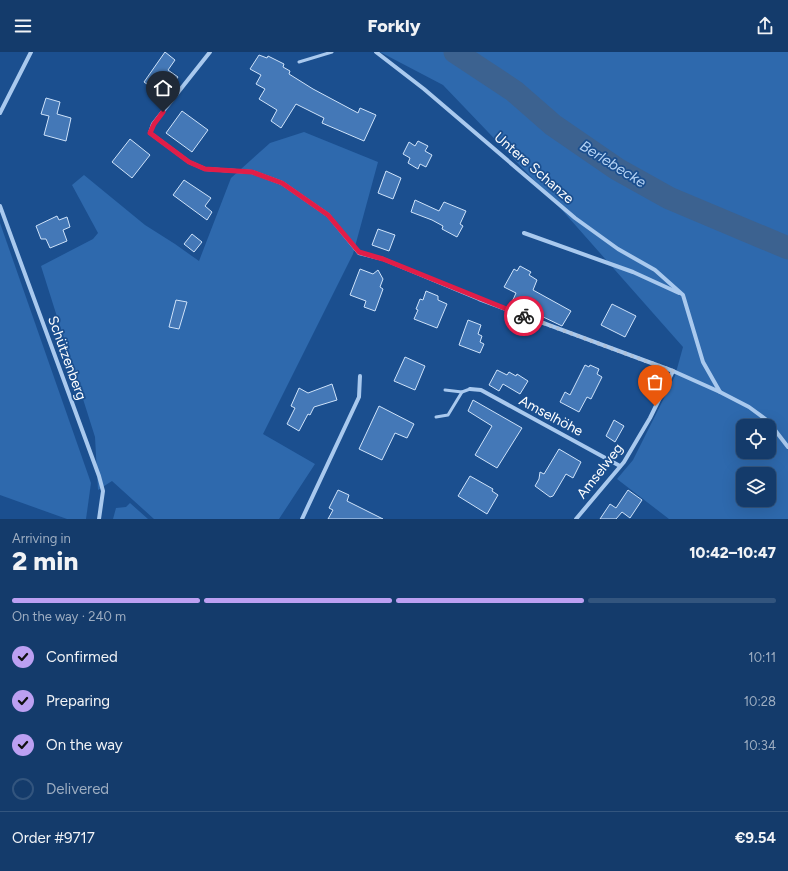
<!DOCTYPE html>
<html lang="en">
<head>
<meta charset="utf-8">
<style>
  body { margin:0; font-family:Figtree,sans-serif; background:#214673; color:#f1f3f6; height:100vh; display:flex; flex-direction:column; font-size:15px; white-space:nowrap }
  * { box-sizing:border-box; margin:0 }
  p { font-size:13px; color:#9dadc1 }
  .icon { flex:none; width:22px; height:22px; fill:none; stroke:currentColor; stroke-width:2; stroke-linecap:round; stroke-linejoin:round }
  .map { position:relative; height:467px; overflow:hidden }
  .details { display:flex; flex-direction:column; background:#143b6b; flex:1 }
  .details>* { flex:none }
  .tools { position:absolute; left:736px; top:367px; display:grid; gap:8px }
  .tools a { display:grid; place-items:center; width:40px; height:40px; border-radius:8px; background:#143b6b; box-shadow:0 4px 16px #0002,0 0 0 1px #33557e; font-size:20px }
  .pin { position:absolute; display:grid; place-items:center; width:34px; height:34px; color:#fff; margin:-41px -17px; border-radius:50% 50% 50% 0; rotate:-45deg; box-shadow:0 0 4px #0007 }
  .pin .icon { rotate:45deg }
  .courier { position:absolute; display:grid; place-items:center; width:40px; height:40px; margin:-20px; border:3px solid #e11d48; border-radius:50%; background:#fff; color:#222; box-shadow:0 1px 5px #0007 }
  .headline em { font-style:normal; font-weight:800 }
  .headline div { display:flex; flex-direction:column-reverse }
  .headline { display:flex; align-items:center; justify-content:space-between; height:68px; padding:0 12px }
  h1 { font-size:26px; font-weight:800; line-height:30px }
  .bar { display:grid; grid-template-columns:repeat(4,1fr); gap:6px 4px; align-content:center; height:48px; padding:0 12px }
  .bar i { height:5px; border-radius:3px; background:#33557e }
  .bar .active { background:#bca0f2 }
  .bar p { grid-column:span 4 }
  .line { display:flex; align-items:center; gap:10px; padding:0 12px; border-top:1px solid #33557e }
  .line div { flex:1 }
  ol { padding:0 12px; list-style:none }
  li { display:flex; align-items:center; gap:12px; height:44px }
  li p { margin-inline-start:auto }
  li .icon { padding:4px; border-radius:50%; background:#bca0f2; color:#111; stroke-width:4 }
  li:last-child { color:#9dadc1 }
  li i { width:22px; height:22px; border:2px solid #33557e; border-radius:50% }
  header { display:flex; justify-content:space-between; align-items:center; height:52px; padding:0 12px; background:#143b6b; font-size:18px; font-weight:800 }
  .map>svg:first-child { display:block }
  .green { fill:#2e69ad; fill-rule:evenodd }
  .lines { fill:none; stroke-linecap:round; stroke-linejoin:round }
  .river { stroke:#3c6290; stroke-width:23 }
  .building { fill:#4478b7; stroke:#cfe3fa }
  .service { stroke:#a9c9ee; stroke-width:3 }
  .minor { stroke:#a9c9ee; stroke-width:4 }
  .done { stroke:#afc1d8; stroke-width:4; stroke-dasharray:0 7.2 }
  .route { stroke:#e11d48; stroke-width:5 }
  .labels { text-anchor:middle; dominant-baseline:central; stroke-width:3.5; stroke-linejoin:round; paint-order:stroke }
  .street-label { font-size:14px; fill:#fff; stroke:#1b4f8f }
  .water-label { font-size:15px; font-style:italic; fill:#b5d3f5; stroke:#1b4f8f }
</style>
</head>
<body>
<header><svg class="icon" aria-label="menu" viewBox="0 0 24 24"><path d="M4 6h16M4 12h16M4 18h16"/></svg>Forkly<svg class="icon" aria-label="share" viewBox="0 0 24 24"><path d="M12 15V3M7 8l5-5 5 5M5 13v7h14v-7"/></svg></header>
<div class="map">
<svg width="788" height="467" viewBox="0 0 788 467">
  <rect width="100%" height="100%" fill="#1b4f8f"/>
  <g class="green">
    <path d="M380,0H788V467H669L617,427L633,408L675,324L683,295L554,149L443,33ZM743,374H769V400H743ZM743,422H769V448H743Z"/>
    <path d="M304,80L378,110L353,202L263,382L315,412L279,467H154L112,429L98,438L95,385L41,214L93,187L98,181L72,133L84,123L145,173L175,192L199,209L231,126L270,91Z"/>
    <path d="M0,171L91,431L86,467H67L0,443Z"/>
    <path d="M130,451L148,467H113L116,456L126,455Z"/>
  </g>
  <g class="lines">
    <path class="river" d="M455,0L514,39L553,73L617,117L669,146L788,196"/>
  </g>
  <g class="building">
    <path d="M165,0L175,8L168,18L178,25L164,44L144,30Z"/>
    <path d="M259,3L267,6L268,4L284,12L283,15L290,19L289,22L313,37L358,61L360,56L376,63L364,89L322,71L324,66L296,52L281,76L271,69L277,58L259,47L265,37L256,32L261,23L250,17Z"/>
    <path d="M46,46L60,50L57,62L71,66L66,89L44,83L49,64L41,62Z"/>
    <path d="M182,59L208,78L192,100L166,81Z"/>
    <path d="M130,87L150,103L132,126L112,110Z"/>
    <path d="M418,89L428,94L425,99L432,103L426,115L420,112L418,117L408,111L410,106L403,102L409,90L415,94Z"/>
    <path d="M386,119L401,126L393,147L378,141Z"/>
    <path d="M184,128L211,146L205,154L212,160L207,168L173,143Z"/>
    <path d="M415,148L439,159L444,150L466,159L460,172L463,174L457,185L442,177L443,174L432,168L411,160Z"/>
    <path d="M57,164L59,168L67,165L70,175L63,178L67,189L50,196L46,187H41L36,174Z"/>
    <path d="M378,177L395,183L389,199L372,193Z"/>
    <path d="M192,182L202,190L194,200L184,192Z"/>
    <path d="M520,214L531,220L529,223L537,228L533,238L571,259L562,274L512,250L516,241L504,235L514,217L517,219Z"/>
    <path d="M360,217L373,222L378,218L383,227L380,235L383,237L375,259L364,255L366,249L350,243Z"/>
    <path d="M426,239L438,244V248L447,252L437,276L414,267L418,258L416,257L420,247L423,248Z"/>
    <path d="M176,248L187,250L179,277L169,275Z"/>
    <path d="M612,252L636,264L625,285L601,273Z"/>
    <path d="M468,268L481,273L478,282L482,284L480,290L484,292L480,301L459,293Z"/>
    <path d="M405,305L425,314L415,338L394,329Z"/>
    <path d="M585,313L589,315L590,313L599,317L597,322L602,325L591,347L587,345L579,360L560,350L565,340L570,343Z"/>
    <path d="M497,318L507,323L509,320L516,324L517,322L528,329L520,342L503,332L499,339L489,333Z"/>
    <path d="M332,332L337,348L314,355L310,363L308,362L299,379L287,372L295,356L291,354L299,336L308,341Z"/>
    <path d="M473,348L522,376L497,416L475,403L492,374L468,359Z"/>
    <path d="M379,354L414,372L407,386L395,381L382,408L359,397Z"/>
    <path d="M614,368L624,374L615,390L606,384Z"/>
    <path d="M559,397L581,410L573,426L566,422L553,444L550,445L535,434L539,427L540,420L544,422Z"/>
    <path d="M470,424L493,437L492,439L498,443L487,462L458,444Z"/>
    <path d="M338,438L349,443L347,449L383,467H328L333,458L329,456Z"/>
    <path d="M628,438L642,448L630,466L622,460L616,467H600L610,452L616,456Z"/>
  </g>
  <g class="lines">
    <g class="service">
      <path d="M299,10L332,0"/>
      <path d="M445,338L462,340"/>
      <path d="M436,365L448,363L462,340L470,337"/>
    </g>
    <g class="minor">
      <path d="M210,0L153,72L150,81L189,110L205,117L252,120L282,131L328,163L359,201L383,207L479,247L673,319L720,340L749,355L768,369L788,395"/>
      <path d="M376,0L424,37L575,166L618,197L655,218L683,243L703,310L720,340"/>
      <path d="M0,61L31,0"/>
      <path d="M0,154L99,424L103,439L99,467"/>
      <path d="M524,181L633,220L679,241"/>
      <path d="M470,337L481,338L620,414"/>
      <path d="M302,467L359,345L360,324"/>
      <path d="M576,467L624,410L650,366L673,319"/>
    </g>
  </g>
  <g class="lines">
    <path class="done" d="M524,264L673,319L655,354"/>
    <path class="route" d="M163,60L154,72L150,81L189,110L205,117L252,120L282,131L328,163L359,200L383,207L524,264"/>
  </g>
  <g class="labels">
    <g class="street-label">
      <text transform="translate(534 116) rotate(41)">Untere Schanze</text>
      <text transform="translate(67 306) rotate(70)">Schützenberg</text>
      <text transform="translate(551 364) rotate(28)">Amselhöhe</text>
      <text transform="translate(600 419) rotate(-52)">Amselweg</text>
    </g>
    <g class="water-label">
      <text transform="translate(613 112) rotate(32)">Berlebecke</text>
    </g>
  </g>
</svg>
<div class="tools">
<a><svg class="icon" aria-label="locate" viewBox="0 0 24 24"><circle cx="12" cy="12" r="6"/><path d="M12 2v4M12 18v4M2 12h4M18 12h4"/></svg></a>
<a><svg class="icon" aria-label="layers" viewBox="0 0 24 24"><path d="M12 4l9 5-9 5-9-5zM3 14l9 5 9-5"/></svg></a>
</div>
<div class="pin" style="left:655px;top:354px;background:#ea580c"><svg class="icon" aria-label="bag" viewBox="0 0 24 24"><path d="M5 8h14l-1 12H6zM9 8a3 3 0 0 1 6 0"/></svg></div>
<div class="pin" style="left:163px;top:60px;background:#1f2937"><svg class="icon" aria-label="home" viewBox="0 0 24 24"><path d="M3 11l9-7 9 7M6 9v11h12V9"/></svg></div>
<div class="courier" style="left:524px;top:264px"><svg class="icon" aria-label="bike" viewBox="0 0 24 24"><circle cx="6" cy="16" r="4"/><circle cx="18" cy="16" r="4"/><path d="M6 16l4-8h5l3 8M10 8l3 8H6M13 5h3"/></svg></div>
</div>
<section class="details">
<div class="headline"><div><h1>2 min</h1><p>Arriving in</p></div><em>10:42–10:47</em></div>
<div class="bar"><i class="active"></i><i class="active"></i><i class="active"></i><i></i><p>On the way · 240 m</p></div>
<ol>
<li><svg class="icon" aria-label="check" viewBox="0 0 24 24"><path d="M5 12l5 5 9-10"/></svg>Confirmed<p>10:11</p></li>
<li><svg class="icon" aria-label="check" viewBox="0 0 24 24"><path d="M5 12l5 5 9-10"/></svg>Preparing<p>10:28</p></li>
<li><svg class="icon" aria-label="check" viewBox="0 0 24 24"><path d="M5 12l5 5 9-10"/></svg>On the way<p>10:34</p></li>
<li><i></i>Delivered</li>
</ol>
<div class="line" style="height:52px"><div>Order #9717</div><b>€9.54</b></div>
</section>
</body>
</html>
